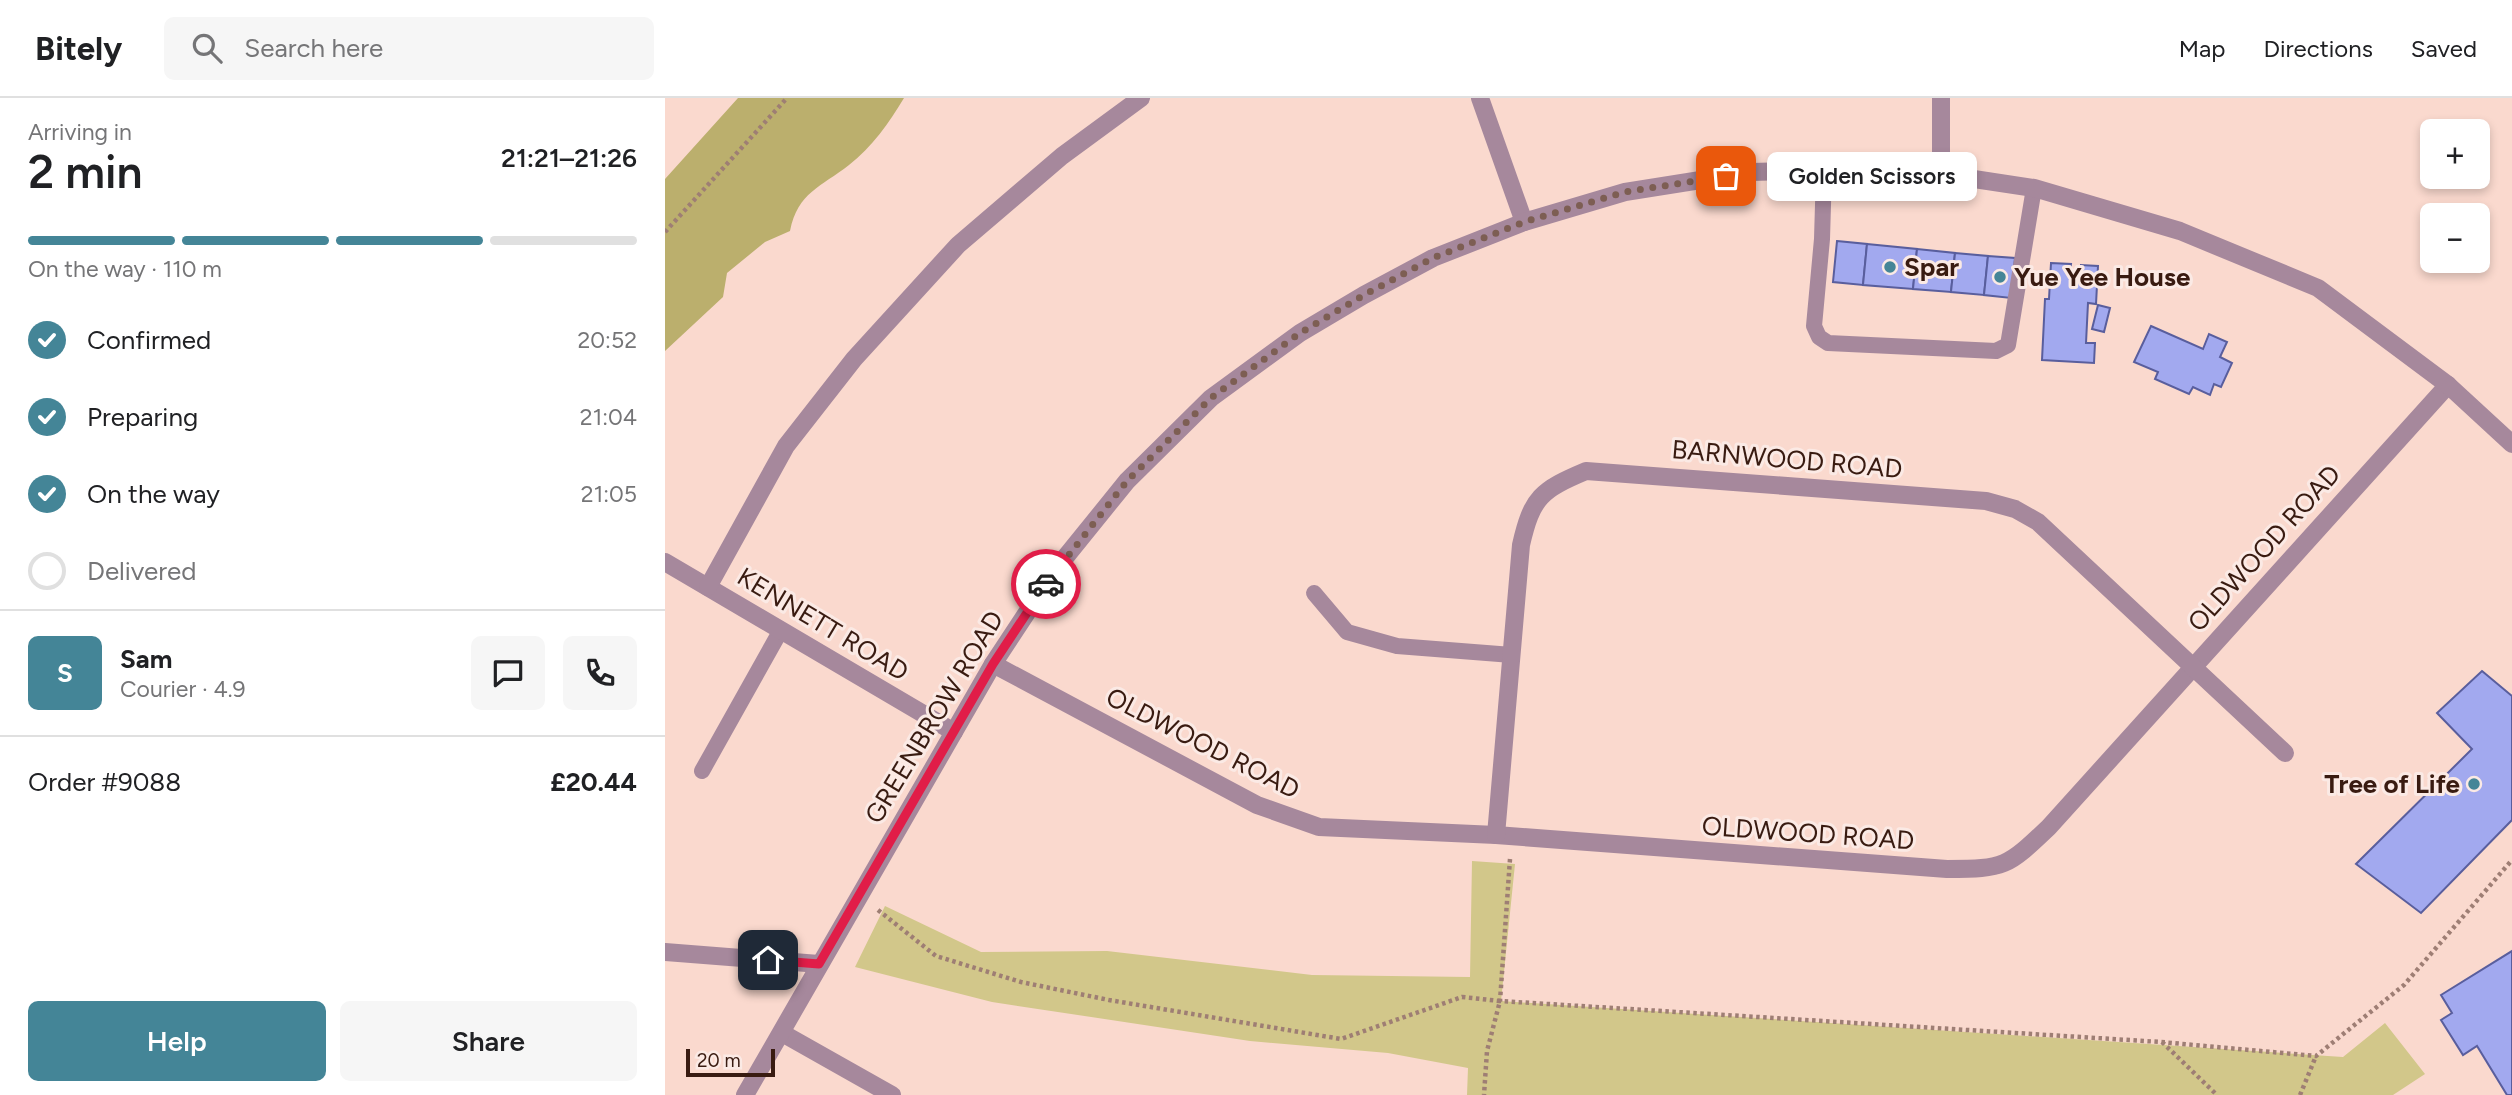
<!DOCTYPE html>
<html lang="en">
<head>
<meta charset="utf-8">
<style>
  body { margin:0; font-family:Figtree,sans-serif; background:#f6f6f6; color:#202124; height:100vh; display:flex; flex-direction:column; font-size:26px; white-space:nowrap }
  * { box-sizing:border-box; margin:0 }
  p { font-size:23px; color:#757577 }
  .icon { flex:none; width:38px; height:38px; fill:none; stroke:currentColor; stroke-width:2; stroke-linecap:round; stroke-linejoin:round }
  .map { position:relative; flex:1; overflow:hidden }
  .side { display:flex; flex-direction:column; background:#fff; width:665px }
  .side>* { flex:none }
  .buttons { position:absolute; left:1755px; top:21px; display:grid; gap:14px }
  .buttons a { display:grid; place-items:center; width:70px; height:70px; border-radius:10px; background:#fff; box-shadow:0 4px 10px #0003; font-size:35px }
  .scale { position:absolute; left:21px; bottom:18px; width:89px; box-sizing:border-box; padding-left:7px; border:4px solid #391b11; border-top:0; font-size:19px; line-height:24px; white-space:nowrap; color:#391b11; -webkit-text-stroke:5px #fbeae5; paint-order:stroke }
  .pin { position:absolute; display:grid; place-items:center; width:60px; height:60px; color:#fff; margin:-30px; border-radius:14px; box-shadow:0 4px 10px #0006 }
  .courier { position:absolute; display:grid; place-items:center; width:70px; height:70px; margin:-35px; border:5px solid #e11d48; border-radius:50%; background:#fff; color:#222; box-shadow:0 2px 9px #0007 }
  .bubble { position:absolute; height:49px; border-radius:10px; background:#fff; box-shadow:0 4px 10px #0003; font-size:23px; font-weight:600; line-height:49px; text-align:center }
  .summary em { font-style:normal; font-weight:600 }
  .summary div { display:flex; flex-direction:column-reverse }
  .summary { display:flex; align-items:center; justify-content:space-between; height:119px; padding:0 28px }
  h1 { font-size:46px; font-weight:600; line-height:52px }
  .bar { display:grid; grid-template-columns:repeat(4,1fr); gap:10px 7px; align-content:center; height:84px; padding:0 28px }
  .bar i { height:9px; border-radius:5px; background:#e0e0e0 }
  .bar .on { background:#448597 }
  .bar p { grid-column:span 4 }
  .line { display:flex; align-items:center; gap:18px; padding:0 28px; border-top:2px solid #e0e0e0 }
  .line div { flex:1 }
  .round { display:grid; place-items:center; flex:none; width:74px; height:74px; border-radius:10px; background:#f6f6f6 }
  ol { padding:0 28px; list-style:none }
  li { display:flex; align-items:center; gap:21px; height:77px }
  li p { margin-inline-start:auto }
  li .icon { padding:7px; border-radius:50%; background:#448597; color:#fff; stroke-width:4 }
  li:last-child { color:#757577 }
  li i { width:38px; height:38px; border:4px solid #e0e0e0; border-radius:50% }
  .primary-button { display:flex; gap:14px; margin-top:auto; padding:14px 28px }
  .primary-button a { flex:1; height:80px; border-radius:10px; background:#448597; color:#fff; font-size:28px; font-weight:600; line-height:80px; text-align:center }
  .primary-button a+a { background:#f6f6f6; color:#202124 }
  header { display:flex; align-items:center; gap:42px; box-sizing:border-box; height:98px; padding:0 35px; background:#fff; border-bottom:2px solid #e0e0e0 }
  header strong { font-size:33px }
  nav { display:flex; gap:38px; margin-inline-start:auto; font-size:24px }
  .search { width:490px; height:63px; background:#f6f6f6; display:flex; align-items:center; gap:18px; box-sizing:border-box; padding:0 24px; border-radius:10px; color:#757577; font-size:26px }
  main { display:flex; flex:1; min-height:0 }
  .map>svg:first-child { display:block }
  .green { fill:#d2c78a }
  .forest { fill:#bbaf6d }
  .building { fill:#a2a9ef; stroke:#595e9d; stroke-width:2 }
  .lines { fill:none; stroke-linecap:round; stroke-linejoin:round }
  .path { stroke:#9e7e74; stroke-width:4.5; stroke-dasharray:3.5 3.5; stroke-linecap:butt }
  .service { stroke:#a6889c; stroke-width:16 }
  .minor { stroke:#a6889c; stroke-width:18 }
  .done { stroke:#7d5e53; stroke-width:7; stroke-dasharray:0 12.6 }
  .route { stroke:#e11d48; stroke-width:9 }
  .poi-dot { fill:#448597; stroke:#fbeae5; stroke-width:2.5 }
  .labels { text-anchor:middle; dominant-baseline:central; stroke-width:6; stroke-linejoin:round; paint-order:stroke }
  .poi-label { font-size:26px; font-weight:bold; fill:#391b11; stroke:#fbeae5; text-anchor:start }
  .street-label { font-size:26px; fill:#391b11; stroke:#fbeae5 }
</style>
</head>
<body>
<header>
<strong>Bitely</strong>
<div class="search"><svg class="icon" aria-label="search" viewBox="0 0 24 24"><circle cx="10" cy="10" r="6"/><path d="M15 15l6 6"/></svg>Search here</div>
<nav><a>Map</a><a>Directions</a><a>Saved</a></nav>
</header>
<main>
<section class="side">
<div class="summary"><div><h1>2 min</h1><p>Arriving in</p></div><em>21:21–21:26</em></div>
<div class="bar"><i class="on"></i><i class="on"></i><i class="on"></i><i></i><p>On the way · 110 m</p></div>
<ol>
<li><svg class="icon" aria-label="check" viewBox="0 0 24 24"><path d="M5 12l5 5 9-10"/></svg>Confirmed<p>20:52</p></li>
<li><svg class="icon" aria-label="check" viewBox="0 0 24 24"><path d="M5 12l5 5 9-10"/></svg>Preparing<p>21:04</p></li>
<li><svg class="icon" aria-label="check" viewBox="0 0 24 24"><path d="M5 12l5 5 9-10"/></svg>On the way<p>21:05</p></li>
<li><i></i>Delivered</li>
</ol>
<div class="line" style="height:126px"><b class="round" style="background:#448597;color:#fff">S</b><div><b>Sam</b><p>Courier · 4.9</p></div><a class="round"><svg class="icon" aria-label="chat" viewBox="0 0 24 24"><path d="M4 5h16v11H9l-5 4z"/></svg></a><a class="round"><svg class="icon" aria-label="phone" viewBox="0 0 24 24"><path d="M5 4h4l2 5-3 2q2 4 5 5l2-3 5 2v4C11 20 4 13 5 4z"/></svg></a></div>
<div class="line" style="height:91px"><div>Order #9088</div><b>£20.44</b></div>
<div class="primary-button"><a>Help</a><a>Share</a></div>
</section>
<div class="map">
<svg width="1847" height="997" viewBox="0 0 1847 997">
  <rect width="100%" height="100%" fill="#fad9ce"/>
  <path class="green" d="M807,763L850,766L836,903L1678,959L1720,925L1760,976L1728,997H802L803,970L723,955L585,943L327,904L190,869L220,808L316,854L442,853L647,877L805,879Z"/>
  <path class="forest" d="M73,0H239C224,25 207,49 184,67C156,89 133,94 125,133L100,144L62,175L58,199L0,253V81Z"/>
  <g class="building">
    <path d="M1172,143L1202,146L1198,187L1168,184Z"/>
    <path d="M1202,146L1252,151L1248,191L1198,187Z"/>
    <path d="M1252,151L1290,155L1286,194L1248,191Z"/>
    <path d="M1290,155L1323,158L1319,197L1286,194Z"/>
    <path d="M1323,158L1350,160L1346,200L1319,197Z"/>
    <path d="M1386,165L1406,166L1405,173L1416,174V167L1433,168L1431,206L1423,205L1421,245H1430L1429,265L1377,262L1380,201H1384Z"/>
    <path d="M1433,207L1445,210L1439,234L1427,231Z"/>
    <path d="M1486,228L1538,251L1544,236L1562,244L1555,259L1567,265L1556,289L1549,286L1545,297L1528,289L1524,296L1490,281L1493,274L1469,264Z"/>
    <path d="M1817,573L1847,598V722L1756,815L1691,766L1807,651L1772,615Z"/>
    <path d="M1847,853V997H1842L1812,948L1798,957L1776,922L1787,915L1776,897Z"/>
  </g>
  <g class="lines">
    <g class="path">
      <path d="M0,134L122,0"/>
      <path d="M845,761L835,903L1496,944L1651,958L1739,887L1847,762"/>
      <path d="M213,812L271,858L356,884L444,902L676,941L797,899L835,903L822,953L819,997"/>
      <path d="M1497,944L1552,997"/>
      <path d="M1635,997L1651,958"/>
    </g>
    <g class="service">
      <path d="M1159,72L1157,141L1149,228L1154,239L1163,245L1331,253L1343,247L1369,90"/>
      <path d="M649,495L682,534L732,548L847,557"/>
      <path d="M37,673L116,532"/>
    </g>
    <g class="minor">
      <path d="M815,0L859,124"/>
      <path d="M1276,76V0"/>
      <path d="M0,464L289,634"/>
      <path d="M43,489L121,348L189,261L293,147L397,58L476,0"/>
      <path d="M328,566L592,707L654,729L831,737L1282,771C1340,771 1342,769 1384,729L1783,287"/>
      <path d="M831,737L856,447C867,399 876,392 921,373L1321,403L1350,411L1373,424L1620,655"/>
      <path d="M0,854L154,866"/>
      <path d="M117,935L227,997"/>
      <path d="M80,997L328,566L390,472L462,383L546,300L635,235L699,197L768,160L859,124L960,94L1086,74L1159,72L1276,76L1369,90L1515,133L1653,190L1783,287L1847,346"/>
    </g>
  </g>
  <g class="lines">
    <path class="done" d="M381,486L462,383L546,300L635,235L699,197L768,160L859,124L960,94L1061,78"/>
    <path class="route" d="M103,862L154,866L328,566L381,486"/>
  </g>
  <g class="poi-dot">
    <circle cx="1225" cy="169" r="7"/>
    <circle cx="1335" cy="179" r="7"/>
    <circle cx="1809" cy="686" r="7"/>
  </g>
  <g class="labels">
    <g class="poi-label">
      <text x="1239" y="169">Spar</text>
      <text x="1349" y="179">Yue Yee House</text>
      <text x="1795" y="686" text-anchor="end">Tree of Life</text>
    </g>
    <g class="street-label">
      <text transform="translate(1122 361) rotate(5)">BARNWOOD ROAD</text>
      <text transform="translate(1599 450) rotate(-48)">OLDWOOD ROAD</text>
      <text transform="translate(158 526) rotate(31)">KENNETT ROAD</text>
      <text transform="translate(269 619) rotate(-59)">GREENBROW ROAD</text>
      <text transform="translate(538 645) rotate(27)">OLDWOOD ROAD</text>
      <text transform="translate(1143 735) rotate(4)">OLDWOOD ROAD</text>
    </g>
  </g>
</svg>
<div class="buttons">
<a>+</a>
<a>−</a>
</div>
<div class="scale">20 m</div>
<div class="pin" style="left:1061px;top:78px;background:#ea580c"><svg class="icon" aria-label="bag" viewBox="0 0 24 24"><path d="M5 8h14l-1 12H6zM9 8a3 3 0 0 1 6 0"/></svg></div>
<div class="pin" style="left:103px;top:862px;background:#1f2937"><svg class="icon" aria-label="home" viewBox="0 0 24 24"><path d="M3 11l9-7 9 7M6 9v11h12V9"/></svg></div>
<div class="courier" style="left:381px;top:486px"><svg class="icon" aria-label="car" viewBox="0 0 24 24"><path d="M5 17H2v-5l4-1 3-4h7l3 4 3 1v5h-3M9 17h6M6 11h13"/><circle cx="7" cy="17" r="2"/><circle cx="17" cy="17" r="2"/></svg></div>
<div class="bubble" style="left:1102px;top:54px;width:210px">Golden Scissors</div>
</div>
</main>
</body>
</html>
